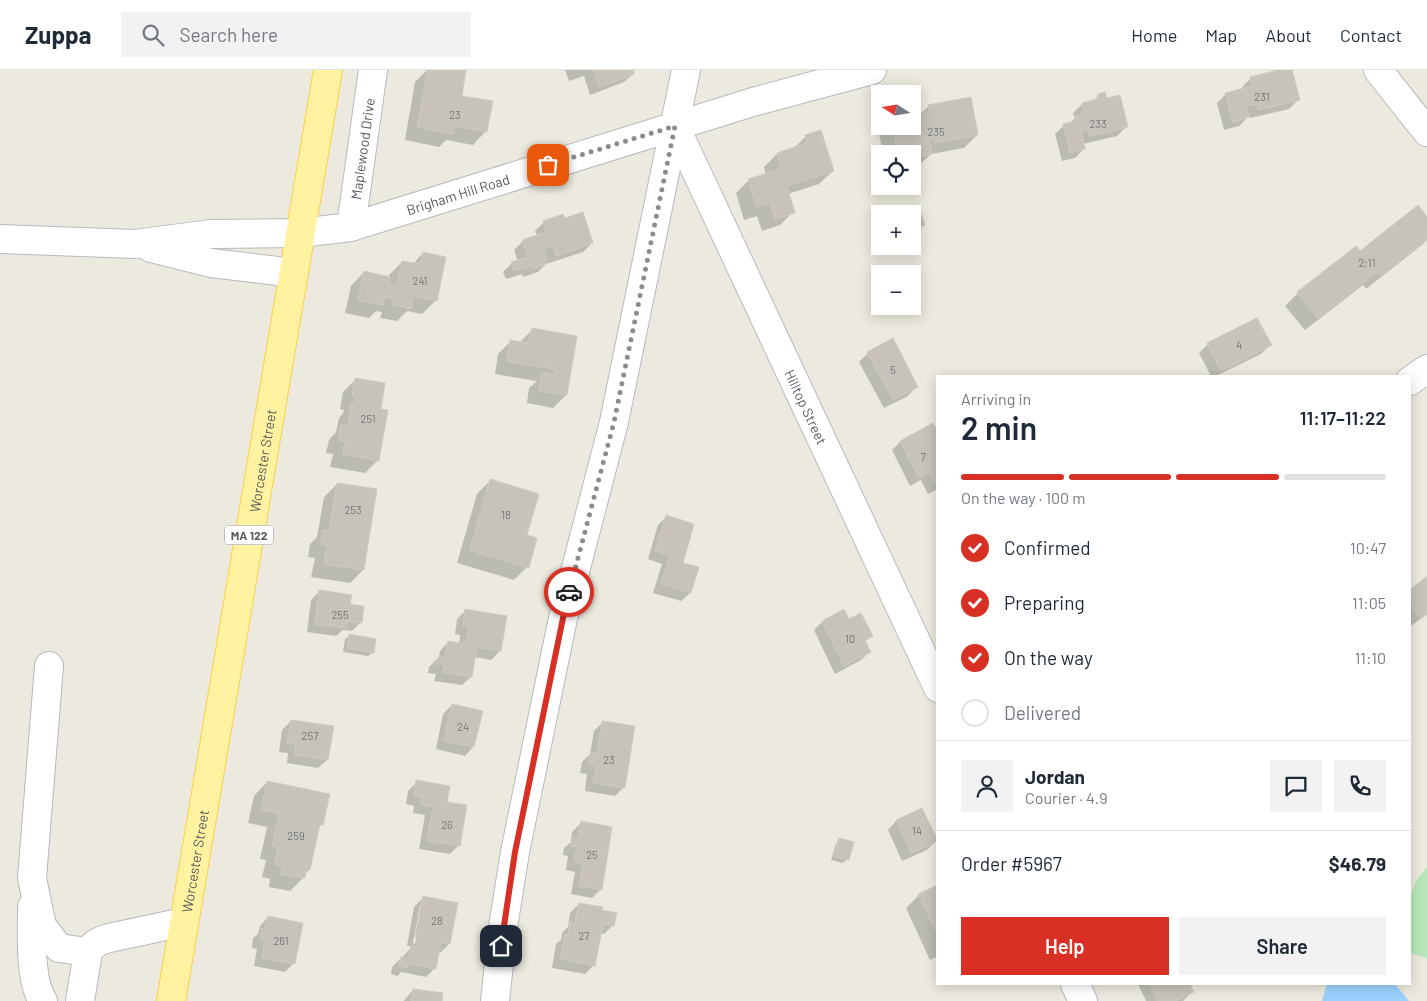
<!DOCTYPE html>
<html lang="en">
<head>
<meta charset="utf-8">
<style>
  body { margin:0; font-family:Barlow,sans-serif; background:#f2f2f3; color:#1f2937; height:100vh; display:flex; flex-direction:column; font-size:19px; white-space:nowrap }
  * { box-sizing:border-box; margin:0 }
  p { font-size:16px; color:#747a83 }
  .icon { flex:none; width:28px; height:28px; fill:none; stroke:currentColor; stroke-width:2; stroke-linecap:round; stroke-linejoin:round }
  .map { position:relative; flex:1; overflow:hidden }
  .panel { position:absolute; left:936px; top:305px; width:475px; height:610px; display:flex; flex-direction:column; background:#fff; border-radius:0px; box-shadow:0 2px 12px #0003 }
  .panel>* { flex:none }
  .needle { width:32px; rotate:282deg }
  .tools { position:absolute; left:871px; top:15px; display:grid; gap:10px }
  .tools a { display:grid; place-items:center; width:50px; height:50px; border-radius:0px; background:#fff; box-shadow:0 2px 12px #0003; font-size:25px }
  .pin { position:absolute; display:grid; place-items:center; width:42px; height:42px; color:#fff; margin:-21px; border-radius:10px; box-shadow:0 2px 8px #0006 }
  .courier { position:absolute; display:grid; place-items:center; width:50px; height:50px; margin:-25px; border:4px solid #d93025; border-radius:50%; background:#fff; color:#222; box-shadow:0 1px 6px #0007 }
  .overview em { font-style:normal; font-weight:600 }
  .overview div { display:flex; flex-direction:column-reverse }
  .overview { display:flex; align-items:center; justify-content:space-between; height:85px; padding:0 25px }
  h1 { font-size:32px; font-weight:600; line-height:38px }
  .bar { display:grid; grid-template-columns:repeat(4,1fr); gap:8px 5px; align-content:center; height:60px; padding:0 25px }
  .bar i { height:6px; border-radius:4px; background:#e0e1e3 }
  .bar .on { background:#d93025 }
  .bar p { grid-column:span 4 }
  .line { display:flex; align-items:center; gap:12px; padding:0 25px; border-top:1px solid #e0e1e3 }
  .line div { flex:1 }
  .round { display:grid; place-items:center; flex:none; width:52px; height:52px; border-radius:0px; background:#f2f2f3 }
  ol { padding:0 25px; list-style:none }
  li { display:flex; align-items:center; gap:15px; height:55px }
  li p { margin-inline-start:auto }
  li .icon { padding:5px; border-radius:50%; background:#d93025; color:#fff; stroke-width:4 }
  li:last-child { color:#747a83 }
  li i { width:28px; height:28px; border:2px solid #e0e1e3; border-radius:50% }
  .action { display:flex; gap:10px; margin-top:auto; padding:10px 25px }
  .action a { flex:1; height:58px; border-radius:0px; background:#d93025; color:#fff; font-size:20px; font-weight:600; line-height:58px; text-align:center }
  .action a+a { background:#f2f2f3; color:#1f2937 }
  header { display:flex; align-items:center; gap:30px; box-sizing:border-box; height:70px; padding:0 25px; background:#fff; border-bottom:1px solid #e0e1e3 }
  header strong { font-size:24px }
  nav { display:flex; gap:28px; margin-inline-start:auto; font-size:18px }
  .search { width:350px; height:45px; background:#f2f2f3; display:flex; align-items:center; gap:12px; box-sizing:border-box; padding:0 18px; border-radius:0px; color:#747a83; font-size:19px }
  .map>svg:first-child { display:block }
  .green { fill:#b7e7b8 }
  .water { fill:#9bd1ff }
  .shadow { fill:#0003; fill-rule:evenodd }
  .building { fill:#c7c3bb; stroke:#d1cbbc }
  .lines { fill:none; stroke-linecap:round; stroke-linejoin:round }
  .minor-casing { stroke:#b6b9bf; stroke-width:30 }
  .major-casing { stroke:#fecf45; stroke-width:30 }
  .minor { stroke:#fff; stroke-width:28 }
  .major { stroke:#fff2a0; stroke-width:28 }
  .done { stroke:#8b8d8d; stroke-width:5; stroke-dasharray:0 9 }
  .route { stroke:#d93025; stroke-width:6 }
  .labels { text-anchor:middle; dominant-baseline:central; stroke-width:4.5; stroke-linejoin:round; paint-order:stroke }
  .number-label { font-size:11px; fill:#737578 }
  .shield { fill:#fff; stroke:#898c90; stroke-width:1 }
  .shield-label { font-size:12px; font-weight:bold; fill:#575b61 }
  .street-label { font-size:14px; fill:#575b61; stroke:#fff }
</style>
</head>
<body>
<header>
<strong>Zuppa</strong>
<div class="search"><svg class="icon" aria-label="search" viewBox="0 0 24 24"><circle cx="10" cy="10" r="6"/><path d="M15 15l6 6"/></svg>Search here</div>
<nav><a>Home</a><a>Map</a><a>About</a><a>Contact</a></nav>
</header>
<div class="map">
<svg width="1427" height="931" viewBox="0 0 1427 931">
  <rect width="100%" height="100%" fill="#eceade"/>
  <path class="green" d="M1427,797V888L1410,883V826L1417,810Z"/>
  <path class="water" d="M1327,914H1395L1409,931H1322Z"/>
  <g class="shadow">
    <path d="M427,0H465L460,27L486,61L473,75L446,70L439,77L405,70L415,12Z"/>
    <path d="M565,0H631L633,4L624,12L590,25L584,6L569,11Z"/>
    <path d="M1283,0H1291L1298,30L1289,39L1250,48L1249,46L1239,56L1224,60L1217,33L1226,24L1243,20L1242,17L1251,8Z"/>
    <path d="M1098,26L1126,57L1117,66L1083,74L1084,79L1075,88L1062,91L1055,64L1064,55L1069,54L1075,48L1073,43L1082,34L1093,31Z"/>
    <path d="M929,36L977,65L964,78L931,84L917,97L912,98V84H883L879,64L887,56H912L918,46Z"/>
    <path d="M806,66L833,101L819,114L788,124L793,142L780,155L762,161L757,146L744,150L736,123L749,110L766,105L764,97L777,84L793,79Z"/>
    <path d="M912,144L924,155L920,159L912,162Z"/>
    <path d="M1427,149V170L1423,174L1366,219L1363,215L1305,260L1285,236L1298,223L1359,183Z"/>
    <path d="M544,152L592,173L583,182L546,194L538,202L523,207L522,204L506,209L503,202L512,193L518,191L514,180L523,171L537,166L535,161Z"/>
    <path d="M423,183L435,231L422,244L407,241L397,251L380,248L382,242L376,241L369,248L345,243L351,216L364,202L389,208V205L402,192L413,194Z"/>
    <path d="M532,260L576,267L566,325L553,338L527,333L529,318L537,311L495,304L498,284L511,271L519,273Z"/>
    <path d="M1208,274L1270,275L1261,284L1216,306H1211L1199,283Z"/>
    <path d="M868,283L916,317L908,326L884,338L859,292Z"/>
    <path d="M356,309L380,340L378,390L365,403L330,397L333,384L326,383L329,370L336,362L339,348L343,343L344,340L340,339L343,322Z"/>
    <path d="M938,365V419L928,424L921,410L910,416L892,380L900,372Z"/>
    <path d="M490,411L525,466L527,497L514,510L457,493L477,424Z"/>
    <path d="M337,414L363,500L350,513L311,507L315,488L308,487L310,474L317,467L324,427Z"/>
    <path d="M667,446L690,523L681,531L653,523L662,494L648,489L658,455Z"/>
    <path d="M1427,508V544L1411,556L1410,555V521Z"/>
    <path d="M320,521L349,536L361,552L352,561L343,560L336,566L307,562L311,530Z"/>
    <path d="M466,540L505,547L500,581L491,590L474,587L471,607L462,615L434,611L436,604L428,603L429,597L439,587L440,581L448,572L459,574L460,565L455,564L457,549Z"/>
    <path d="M848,551L872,565L865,572L870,582L861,590L835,604L814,560L822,552Z"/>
    <path d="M350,565L373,582L368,586L343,582L345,569Z"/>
    <path d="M452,635L473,677L465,686L436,679L443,644Z"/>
    <path d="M291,651L327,690L318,698L287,693L288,683L279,682L282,660Z"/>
    <path d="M602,653L624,717L615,726L585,721L587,704L580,703L582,692L590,684L594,661Z"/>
    <path d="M267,712L322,754L318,758L309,800L304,805L303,808L290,821L269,817L270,809L262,807L266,790L260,789L267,757L248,753L254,726Z"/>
    <path d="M417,712L446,733L458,776L450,784L419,779L425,745L413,743L414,736L406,734L408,721Z"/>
    <path d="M922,739L936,771L927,780L902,791L888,760L896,751Z"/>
    <path d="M581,753L601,819L592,828L571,824L575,802L566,800L568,786L563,785L564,778L571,772L572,762Z"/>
    <path d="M840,769L847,789L843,793L831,790L836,774Z"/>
    <path d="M938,816V889L937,887L930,890L906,838L919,825Z"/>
    <path d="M423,828L449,874L440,883L438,882L435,898L426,907L401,902L398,906L391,904L392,897L401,888L403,889V886L410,879V876H407L414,837ZM420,836H422L415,874L413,873Z"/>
    <path d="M579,834L601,841L613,855L604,864L600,863L594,895L585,904L552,898L556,874L561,870L562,863L568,857L570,843Z"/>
    <path d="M268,847L294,893L285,902L254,896L257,879L252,878L253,868L258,864L260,856Z"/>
    <path d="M1138,914H1189L1192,922L1183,931H1146Z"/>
    <path d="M413,920L441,931H404L405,929Z"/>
  </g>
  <g class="building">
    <path d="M428,0H466L462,26L493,31L487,62L455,56L453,64L417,57Z"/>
    <path d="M593,0H633L634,4L599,17Z"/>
    <path d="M1278,0H1292L1300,30L1258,40L1257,34L1246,36L1249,47L1233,52L1225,23L1252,16L1250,7Z"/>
    <path d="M1105,22L1107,28L1120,25L1128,57L1090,66L1088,60L1081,61L1085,79L1070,83L1063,54L1076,51L1075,46L1084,44L1082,33L1098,29V24Z"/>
    <path d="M971,27L978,65L935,73L934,68L929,70L932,84L912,88V84H898L893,56H912V46L929,43L928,35Z"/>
    <path d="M821,60L834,101L787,116L795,143L775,149L770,133L757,137L748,109L781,99L777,83L807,73L805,65Z"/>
    <path d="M1418,135L1427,147V169L1380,206L1377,202L1318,248L1297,222L1356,176L1360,181Z"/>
    <path d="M920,140L925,155L912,160V144H910Z"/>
    <path d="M583,142L593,173L556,186L553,176L543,179L548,193L532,199L531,196L514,201L511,192L528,187L522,170L546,162L543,151L563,144L565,148Z"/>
    <path d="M423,182L446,187L437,231L414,226L411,239L393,235L394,229L385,227L383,235L358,230L364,201L390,207L388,213L397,215L402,191L420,194Z"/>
    <path d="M1257,248L1272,275L1221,301L1207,273Z"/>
    <path d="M532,258L577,266L567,325L539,321L542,303L554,305L555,299L507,291L510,270L529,273Z"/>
    <path d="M893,268L918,317L893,330L867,282Z"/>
    <path d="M355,308L385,313L381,339L388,340L379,391L343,384L345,371L339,370L341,355L348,356L351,333L355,334L356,327L352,326Z"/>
    <path d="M933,353L938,362L937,416L930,402L919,408L900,371Z"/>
    <path d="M490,409L539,424L527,465L537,468L529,498L470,480Z"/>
    <path d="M337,413L377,419L364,500L324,494L327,475L321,474L323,460L329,461Z"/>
    <path d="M666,445L694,454L683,493L699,497L691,523L661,514L670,485L655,481Z"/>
    <path d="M1427,506V544L1421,549L1410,535L1413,532L1410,528V520Z"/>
    <path d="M319,520L352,525L350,534L364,536L362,553L347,551L346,558L315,554Z"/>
    <path d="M465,539L507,546L501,581L477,577L472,607L443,602L444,595L436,594L438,587L445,588L448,571L465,574L469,557L463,556Z"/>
    <path d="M844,539L849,549L861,543L873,566L865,570L871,582L844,596L822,551Z"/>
    <path d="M349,564L376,569L374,583L347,578Z"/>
    <path d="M452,634L483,641L474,677L444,671Z"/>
    <path d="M291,650L334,656L328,690L295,685L296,675L287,673Z"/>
    <path d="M602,651L635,656L625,718L593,713L596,695L588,694L591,682L597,683Z"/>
    <path d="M416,710L450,716L447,732L467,735L460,776L427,771L433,737L421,735L422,727L414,726Z"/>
    <path d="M267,711L330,724L323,755L320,754L310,800L306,799L305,808L281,804L283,796L275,794L278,777L272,776L279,744L261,740Z"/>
    <path d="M922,738L938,771L911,783L896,750Z"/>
    <path d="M581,751L612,757L602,820L579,816L583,793L574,791L577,777L571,776L573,768L578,769Z"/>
    <path d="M839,768L854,772L849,790L834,786Z"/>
    <path d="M938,815V865L918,824Z"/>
    <path d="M423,826L458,833L450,874L441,873L436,899L408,894V898L399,896L401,887L409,888L411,876L417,877L418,868L415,867Z"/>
    <path d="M579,833L603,837L602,840L617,843L614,856L603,854L595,896L560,889L565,864L568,865L570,852L575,853Z"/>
    <path d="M268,846L303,853L295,894L262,888L265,870L260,869L262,858L265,859Z"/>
    <path d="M1150,914H1190L1194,922L1175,931H1158Z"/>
    <path d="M413,919L443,923L442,931H411Z"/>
  </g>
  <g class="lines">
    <g class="minor-casing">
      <g id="minor">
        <path d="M1378,0L1427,62"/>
        <path id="s1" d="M675,56L938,618"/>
        <path id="s2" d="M351,157L373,0"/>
        <path id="s3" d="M0,169L135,174L211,164L300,163L351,157L753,32L872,0"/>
        <path d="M151,178L211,193L294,203"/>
        <path d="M1410,311L1427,299"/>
        <path d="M49,596L32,808L42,856L59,878L88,882"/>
        <path d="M32,837C32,862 29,910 43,931"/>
        <path d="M1075,914L1083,931"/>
        <path d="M80,931L88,882C94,873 99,871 109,868L184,852"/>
        <path d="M495,931L503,857L515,782L563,548L614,352L686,0"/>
      </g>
    </g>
    <g class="major-casing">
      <g id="major">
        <path id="s4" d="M171,931L328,0"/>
      </g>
    </g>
    <use href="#minor" class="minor"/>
    <use href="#major" class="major"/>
  </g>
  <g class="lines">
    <path class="done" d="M548,95L675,56L614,352L569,522"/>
    <path class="route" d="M501,876L515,782L563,548L569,522"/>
  </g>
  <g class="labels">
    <g class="number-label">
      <text x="1262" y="26">231</text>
      <text x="455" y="44">23</text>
      <text x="1098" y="53">233</text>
      <text x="936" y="61">235</text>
      <text x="1367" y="192">2;11</text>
      <text x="420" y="210">241</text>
      <text x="1239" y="274">4</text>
      <text x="893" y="299">5</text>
      <text x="368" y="348">251</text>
      <text x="923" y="386">7</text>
      <text x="353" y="439">253</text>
      <text x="506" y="444">18</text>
      <text x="340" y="544">255</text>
      <text x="850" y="568">10</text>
      <text x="463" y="656">24</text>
      <text x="310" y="665">257</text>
      <text x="609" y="689">23</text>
      <text x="447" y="754">26</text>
      <text x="917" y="760">14</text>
      <text x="296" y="765">259</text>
      <text x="592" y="784">25</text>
      <text x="437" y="850">28</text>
      <text x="584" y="865">27</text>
      <text x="281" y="870">261</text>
    </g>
    <rect class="shield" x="225" y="455.5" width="48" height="19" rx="4"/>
    <g class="shield-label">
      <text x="249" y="465">MA 122</text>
    </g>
    <g class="street-label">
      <text stroke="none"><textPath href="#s2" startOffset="79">Maplewood Drive</textPath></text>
      <text stroke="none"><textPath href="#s3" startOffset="464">Brigham Hill Road</textPath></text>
      <text stroke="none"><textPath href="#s1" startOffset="310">Hilltop Street</textPath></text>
      <text stroke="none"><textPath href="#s4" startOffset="548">Worcester Street</textPath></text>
      <text stroke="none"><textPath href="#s4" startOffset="142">Worcester Street</textPath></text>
    </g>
  </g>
</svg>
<div class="tools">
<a><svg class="needle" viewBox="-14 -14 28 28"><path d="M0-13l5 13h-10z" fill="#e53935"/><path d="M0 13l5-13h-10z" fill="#747a83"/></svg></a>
<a><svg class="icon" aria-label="locate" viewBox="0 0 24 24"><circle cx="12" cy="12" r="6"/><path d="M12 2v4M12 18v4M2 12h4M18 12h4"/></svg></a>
<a>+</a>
<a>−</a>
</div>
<div class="pin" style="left:548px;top:95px;background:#ea580c"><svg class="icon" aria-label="bag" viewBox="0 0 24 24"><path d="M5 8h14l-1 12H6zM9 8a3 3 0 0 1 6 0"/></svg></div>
<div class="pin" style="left:501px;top:876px;background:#1f2937"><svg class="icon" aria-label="home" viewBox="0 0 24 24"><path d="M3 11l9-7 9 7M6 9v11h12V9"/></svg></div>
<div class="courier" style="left:569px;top:522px"><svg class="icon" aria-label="car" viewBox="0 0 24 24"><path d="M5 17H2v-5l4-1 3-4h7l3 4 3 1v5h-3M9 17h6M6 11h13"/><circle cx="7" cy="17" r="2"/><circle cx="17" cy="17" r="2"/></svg></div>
<section class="panel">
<div class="overview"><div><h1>2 min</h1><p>Arriving in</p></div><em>11:17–11:22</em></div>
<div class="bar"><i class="on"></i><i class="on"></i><i class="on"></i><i></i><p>On the way · 100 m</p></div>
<ol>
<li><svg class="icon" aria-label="check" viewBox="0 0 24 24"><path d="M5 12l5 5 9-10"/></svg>Confirmed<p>10:47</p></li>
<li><svg class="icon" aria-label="check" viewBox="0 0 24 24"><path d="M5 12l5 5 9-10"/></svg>Preparing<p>11:05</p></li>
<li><svg class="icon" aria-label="check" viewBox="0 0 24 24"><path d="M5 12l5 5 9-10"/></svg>On the way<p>11:10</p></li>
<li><i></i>Delivered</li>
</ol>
<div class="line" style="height:90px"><a class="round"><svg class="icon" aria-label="person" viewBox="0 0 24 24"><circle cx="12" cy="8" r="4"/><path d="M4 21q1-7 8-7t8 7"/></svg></a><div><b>Jordan</b><p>Courier · 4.9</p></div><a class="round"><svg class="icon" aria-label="chat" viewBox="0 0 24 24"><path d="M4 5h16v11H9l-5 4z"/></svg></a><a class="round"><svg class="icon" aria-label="phone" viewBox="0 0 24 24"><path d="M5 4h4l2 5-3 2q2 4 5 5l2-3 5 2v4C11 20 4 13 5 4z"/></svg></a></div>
<div class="line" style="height:65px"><div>Order #5967</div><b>$46.79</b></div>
<div class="action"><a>Help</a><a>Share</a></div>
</section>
</div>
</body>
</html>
